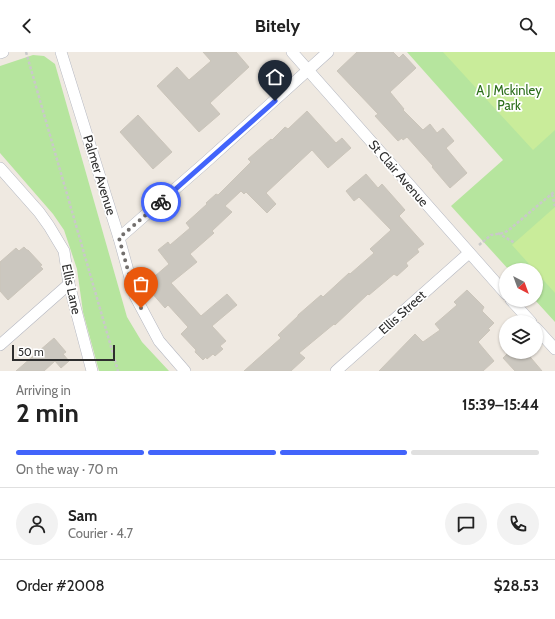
<!DOCTYPE html>
<html lang="en">
<head>
<meta charset="utf-8">
<style>
  body { margin:0; font-family:Cabin,sans-serif; background:#f2f2f2; color:#222; height:100vh; display:flex; flex-direction:column; font-size:15px; white-space:nowrap }
  * { box-sizing:border-box; margin:0 }
  p { font-size:13px; color:#767676 }
  .icon { flex:none; width:22px; height:22px; fill:none; stroke:currentColor; stroke-width:2; stroke-linecap:round; stroke-linejoin:round }
  .map { position:relative; height:319px; overflow:hidden }
  .sheet { display:flex; flex-direction:column; background:#fff; flex:1 }
  .sheet>* { flex:none }
  .needle { width:26px; rotate:139deg }
  .fabs { position:absolute; left:499px; top:211px; display:grid; gap:8px }
  .fabs a { display:grid; place-items:center; width:44px; height:44px; border-radius:50%; background:#fff; box-shadow:0 1px 3px #0004; font-size:20px }
  .scale { position:absolute; left:12px; bottom:10px; width:103px; box-sizing:border-box; padding-left:4px; border:2px solid #2e2e2e; border-top:0; font-size:11px; line-height:14px; white-space:nowrap; color:#2e2e2e; -webkit-text-stroke:3px #fff; paint-order:stroke }
  .pin { position:absolute; display:grid; place-items:center; width:34px; height:34px; color:#fff; margin:-41px -17px; border-radius:50% 50% 50% 0; rotate:-45deg; box-shadow:0 0 4px #0007 }
  .pin .icon { rotate:45deg }
  .courier { position:absolute; display:grid; place-items:center; width:40px; height:40px; margin:-20px; border:3px solid #4264fb; border-radius:50%; background:#fff; color:#222; box-shadow:0 1px 5px #0007 }
  .summary em { font-style:normal; font-weight:700 }
  .summary div { display:flex; flex-direction:column-reverse }
  .summary { display:flex; align-items:center; justify-content:space-between; height:68px; padding:0 16px }
  h1 { font-size:26px; font-weight:700; line-height:30px }
  .bar { display:grid; grid-template-columns:repeat(4,1fr); gap:6px 4px; align-content:center; height:48px; padding:0 16px }
  .bar i { height:5px; border-radius:3px; background:#e0e0e0 }
  .bar .current { background:#4264fb }
  .bar p { grid-column:span 4 }
  .line { display:flex; align-items:center; gap:10px; padding:0 16px; border-top:1px solid #e0e0e0 }
  .line div { flex:1 }
  .round { display:grid; place-items:center; flex:none; width:42px; height:42px; border-radius:21px; background:#f2f2f2 }
  header { display:flex; justify-content:space-between; align-items:center; height:52px; padding:0 16px; background:#fff; font-size:18px; font-weight:700 }
  .map>svg:first-child { display:block }
  .green { fill:#b6e59e }
  .pitch { fill:#c9ec9a }
  .building { fill:#cbc7bf; stroke:#cbc5ba }
  .lines { fill:none; stroke-linecap:round; stroke-linejoin:round }
  .minor-casing { stroke:#b4b7c1; stroke-width:12 }
  .path { stroke:#c9c9c9; stroke-width:2.5; stroke-dasharray:3 2; stroke-linecap:butt }
  .minor { stroke:#fff; stroke-width:11 }
  .done { stroke:#726f6d; stroke-width:4; stroke-dasharray:0 7.2 }
  .route { stroke:#4264fb; stroke-width:5 }
  .labels { text-anchor:middle; dominant-baseline:central; stroke-width:3.5; stroke-linejoin:round; paint-order:stroke }
  .park-label { font-size:13px; fill:#2c6e1b; stroke:#fff }
  .street-label { font-size:13px; fill:#2e2e2e; stroke:#fff }
</style>
</head>
<body>
<header><svg class="icon" aria-label="back" viewBox="0 0 24 24"><path d="M15 5l-7 7 7 7"/></svg>Bitely<svg class="icon" aria-label="search" viewBox="0 0 24 24"><circle cx="10" cy="10" r="6"/><path d="M15 15l6 6"/></svg></header>
<div class="map">
<svg width="555" height="319" viewBox="0 0 555 319">
  <rect width="100%" height="100%" fill="#efe9e1"/>
  <g class="green">
    <path d="M407,0H555V270L535,248L536,218H509L451,154L503,108Z"/>
    <path d="M33,3L44,4L55,12L127,265L142,290L169,319H99L83,260L77,217L64,178L53,162L0,101V14Z"/>
  </g>
  <g class="pitch">
    <path d="M443,0H555V78L533,98Z"/>
    <path d="M555,155V241L512,193Z"/>
  </g>
  <g class="building">
    <path d="M203,0H236L249,15L210,51L220,62L199,80L157,34L177,15L189,28L211,9Z"/>
    <path d="M357,0H393L399,6L403,2L416,16L390,40L404,57L403,58L423,78L430,72L437,81L443,76L454,89L446,96L467,121L450,136L432,115L433,114L407,85L403,88L402,86L398,89L375,64L378,62L337,19Z"/>
    <path d="M307,59L336,91L342,86L351,96L328,116L312,98L266,141L276,152L267,161L246,140L244,142L241,139L225,154L232,160L212,179L214,181L190,202L197,210L171,231L201,264L227,242L237,253L212,274L226,289L220,294L223,297L215,304L213,302L207,307L206,305L203,308L195,300L196,298L181,282L188,275L168,253L165,256L151,240L155,237L148,230L169,212L158,198L168,190L170,193L190,176L186,171L207,152L206,151L216,142L218,143L251,110L248,107L271,87L272,88L285,75L288,77Z"/>
    <path d="M138,63L172,100L153,117L120,80Z"/>
    <path d="M366,122L378,136L382,132L405,158L399,164L424,192L417,197L419,200L406,211L408,214L397,224L394,222L369,243L368,242L335,273L334,272L299,301L305,306L291,319H244L281,286L278,283L298,264V263L321,243L323,245L349,221L350,222L374,201L370,197L391,178L359,145L354,149L346,139Z"/>
    <path d="M24,195L27,198H28L42,213L40,214L43,217L8,248L0,239V210L16,196L19,199Z"/>
    <path d="M467,238L484,255L482,259L494,271L488,277L490,278L478,290L494,309L483,319H379L415,282L423,290L440,278L435,272L457,253L454,250Z"/>
    <path d="M54,286L66,300L63,302L69,309L61,316L55,309L44,319H16Z"/>
    <path d="M509,300H526L542,319H515L503,306Z"/>
  </g>
  <g class="lines">
    <g class="minor-casing">
      <g id="minor">
        <path d="M61,0L119,186L135,244L159,289L185,319"/>
        <path d="M292,0L506,242"/>
        <path d="M0,1L3,0"/>
        <path d="M0,116L39,160L49,174L64,199L69,232L92,319"/>
        <path d="M119,186L206,110L328,0"/>
        <path d="M511,248L531,270"/>
        <path d="M536,276L555,297"/>
        <path d="M0,293L69,232"/>
        <path d="M336,319L469,201"/>
      </g>
    </g>
    <g class="path">
      <path d="M26,0L118,319"/>
      <path d="M552,142L555,154"/>
      <path d="M498,181L515,191"/>
      <path d="M479,193L491,183L504,181L510,177L555,139"/>
    </g>
    <use href="#minor" class="minor"/>
  </g>
  <g class="lines">
    <path class="done" d="M141,256L135,244L119,186L161,150"/>
    <path class="route" d="M161,150L275,49"/>
  </g>
  <g class="labels">
    <g class="park-label">
      <text x="509" y="38">A J Mckinley<tspan x="509" dy="15">Park</tspan></text>
    </g>
    <g class="street-label">
      <text transform="translate(399 121) rotate(49)">St Clair Avenue</text>
      <text transform="translate(100 123) rotate(73)">Palmer Avenue</text>
      <text transform="translate(72 237) rotate(78)">Ellis Lane</text>
      <text transform="translate(402 260) rotate(-42)">Ellis Street</text>
    </g>
  </g>
</svg>
<div class="fabs">
<a><svg class="needle" viewBox="-14 -14 28 28"><path d="M0-13l5 13h-10z" fill="#e53935"/><path d="M0 13l5-13h-10z" fill="#767676"/></svg></a>
<a><svg class="icon" aria-label="layers" viewBox="0 0 24 24"><path d="M12 4l9 5-9 5-9-5zM3 14l9 5 9-5"/></svg></a>
</div>
<div class="scale">50 m</div>
<div class="pin" style="left:141px;top:256px;background:#ea580c"><svg class="icon" aria-label="bag" viewBox="0 0 24 24"><path d="M5 8h14l-1 12H6zM9 8a3 3 0 0 1 6 0"/></svg></div>
<div class="pin" style="left:275px;top:49px;background:#1f2937"><svg class="icon" aria-label="home" viewBox="0 0 24 24"><path d="M3 11l9-7 9 7M6 9v11h12V9"/></svg></div>
<div class="courier" style="left:161px;top:150px"><svg class="icon" aria-label="bike" viewBox="0 0 24 24"><circle cx="6" cy="16" r="4"/><circle cx="18" cy="16" r="4"/><path d="M6 16l4-8h5l3 8M10 8l3 8H6M13 5h3"/></svg></div>
</div>
<section class="sheet">
<div class="summary"><div><h1>2 min</h1><p>Arriving in</p></div><em>15:39–15:44</em></div>
<div class="bar"><i class="current"></i><i class="current"></i><i class="current"></i><i></i><p>On the way · 70 m</p></div>
<div class="line" style="height:72px"><a class="round"><svg class="icon" aria-label="person" viewBox="0 0 24 24"><circle cx="12" cy="8" r="4"/><path d="M4 21q1-7 8-7t8 7"/></svg></a><div><b>Sam</b><p>Courier · 4.7</p></div><a class="round"><svg class="icon" aria-label="chat" viewBox="0 0 24 24"><path d="M4 5h16v11H9l-5 4z"/></svg></a><a class="round"><svg class="icon" aria-label="phone" viewBox="0 0 24 24"><path d="M5 4h4l2 5-3 2q2 4 5 5l2-3 5 2v4C11 20 4 13 5 4z"/></svg></a></div>
<div class="line" style="height:52px"><div>Order #2008</div><b>$28.53</b></div>
</section>
</body>
</html>
